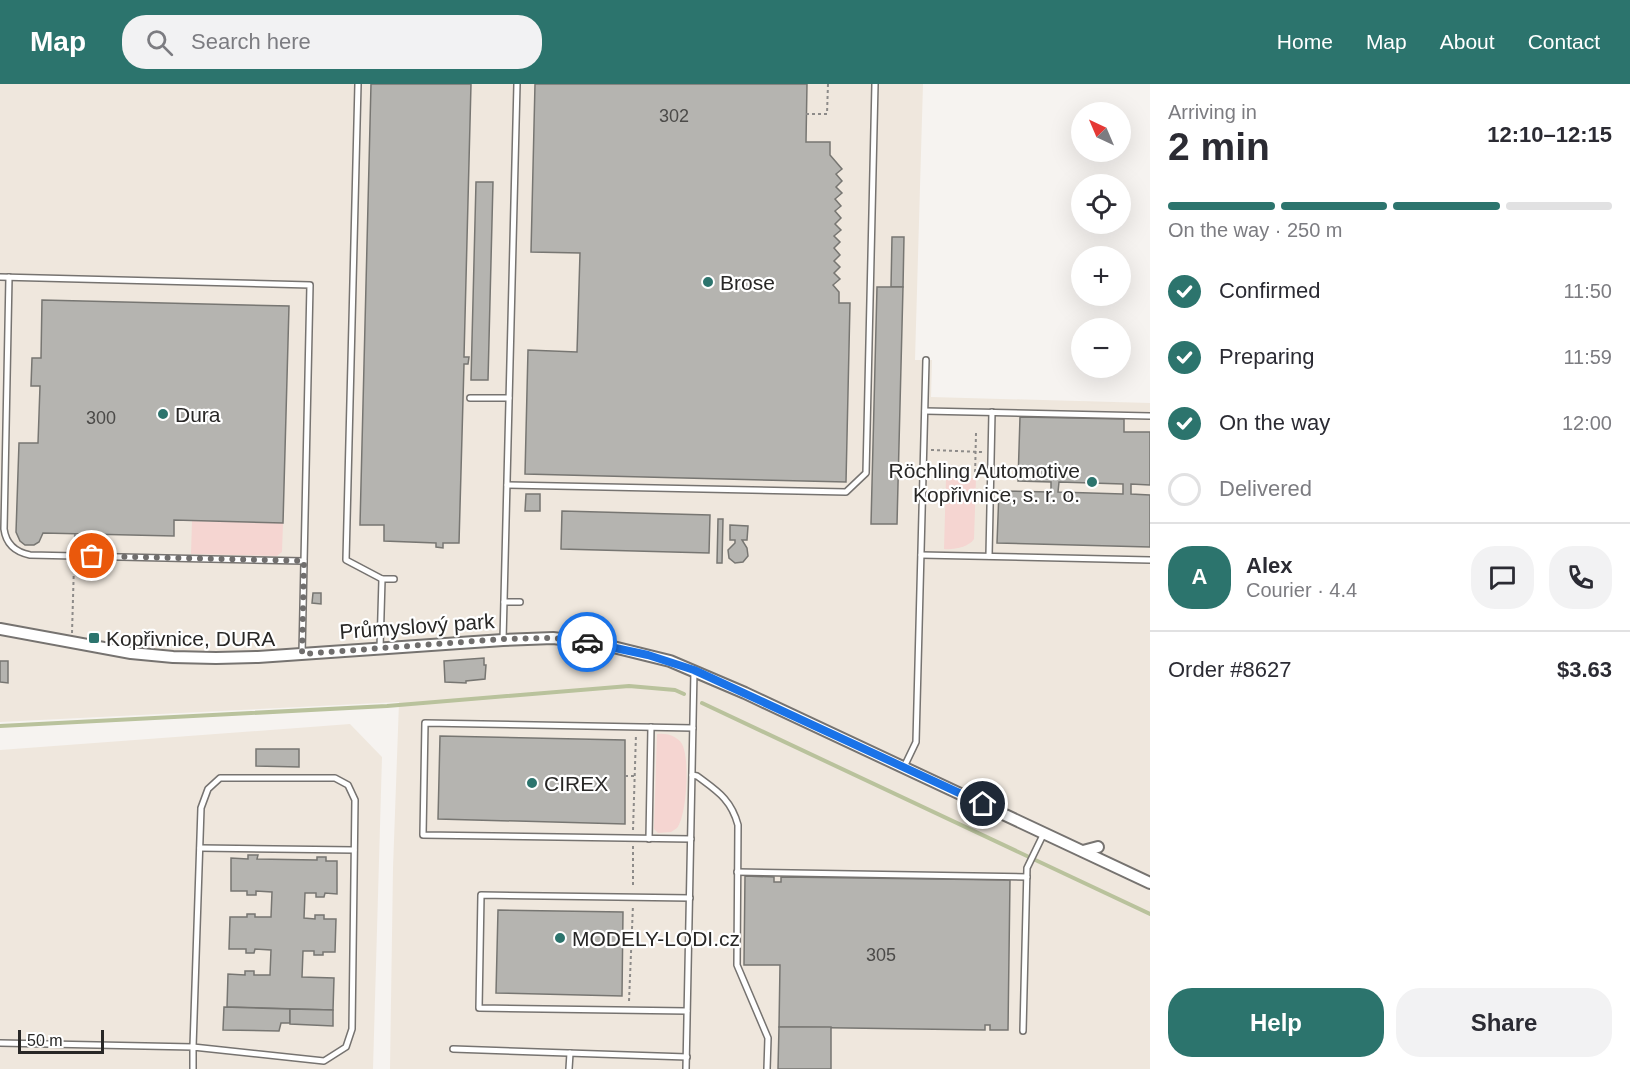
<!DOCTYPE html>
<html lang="en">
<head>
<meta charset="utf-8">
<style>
  body { margin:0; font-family:Arial,sans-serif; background:#f2f2f3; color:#2b2b33; height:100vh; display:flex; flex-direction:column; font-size:22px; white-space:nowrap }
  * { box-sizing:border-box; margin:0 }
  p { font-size:20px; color:#7c7c81 }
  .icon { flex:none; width:33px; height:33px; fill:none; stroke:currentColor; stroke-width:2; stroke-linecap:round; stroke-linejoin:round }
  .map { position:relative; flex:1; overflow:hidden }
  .panel { display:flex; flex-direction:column; background:#fff; width:480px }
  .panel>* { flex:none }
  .needle { width:39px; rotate:316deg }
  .fabs { position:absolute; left:1071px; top:18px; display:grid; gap:12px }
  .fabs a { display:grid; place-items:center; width:60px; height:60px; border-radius:50%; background:#fff; box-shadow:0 6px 24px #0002; font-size:30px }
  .scale { position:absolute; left:18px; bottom:15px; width:86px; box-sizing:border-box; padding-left:6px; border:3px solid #282726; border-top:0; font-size:16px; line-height:21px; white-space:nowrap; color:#282726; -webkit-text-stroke:4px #fff; paint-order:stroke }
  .pin { position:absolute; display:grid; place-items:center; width:51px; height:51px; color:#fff; margin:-26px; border:3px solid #fff; border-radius:50%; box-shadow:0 2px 6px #0007 }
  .courier { position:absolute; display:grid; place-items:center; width:60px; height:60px; margin:-30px; border:4px solid #1a73e8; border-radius:50%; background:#fff; color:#222; box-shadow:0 2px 8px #0007 }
  .head em { font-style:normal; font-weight:700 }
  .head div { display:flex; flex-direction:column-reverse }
  .head { display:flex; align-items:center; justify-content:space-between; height:102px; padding:0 18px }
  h1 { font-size:39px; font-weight:700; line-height:45px }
  .bar { display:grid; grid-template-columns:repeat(4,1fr); gap:9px 6px; align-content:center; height:72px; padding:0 18px }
  .bar i { height:8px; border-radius:4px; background:#e1e1e2 }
  .bar .selected { background:#2c746d }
  .bar p { grid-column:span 4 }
  .line { display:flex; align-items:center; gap:15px; padding:0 18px; border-top:2px solid #e1e1e2 }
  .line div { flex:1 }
  .round { display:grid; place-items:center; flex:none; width:63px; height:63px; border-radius:24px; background:#f2f2f3 }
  ol { padding:0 18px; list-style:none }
  li { display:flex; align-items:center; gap:18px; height:66px }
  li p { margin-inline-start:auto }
  li .icon { padding:6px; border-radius:50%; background:#2c746d; color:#fff; stroke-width:4 }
  li:last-child { color:#7c7c81 }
  li i { width:33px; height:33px; border:3px solid #e1e1e2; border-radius:50% }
  .action { display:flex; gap:12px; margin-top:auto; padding:12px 18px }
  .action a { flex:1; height:69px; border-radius:24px; background:#2c746d; color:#fff; font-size:24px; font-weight:700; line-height:69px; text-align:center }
  .action a+a { background:#f2f2f3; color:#2b2b33 }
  header { display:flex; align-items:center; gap:36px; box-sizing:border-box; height:84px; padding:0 30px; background:#2c746d; color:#fff }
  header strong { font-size:28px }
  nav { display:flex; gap:33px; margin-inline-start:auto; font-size:21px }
  .search { width:420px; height:54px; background:#f2f2f3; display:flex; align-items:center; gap:15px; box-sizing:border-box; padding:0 21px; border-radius:24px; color:#7c7c81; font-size:22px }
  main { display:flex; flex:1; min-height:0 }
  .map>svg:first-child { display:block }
  .built { fill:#efe7dd }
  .green { fill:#f5d5d1 }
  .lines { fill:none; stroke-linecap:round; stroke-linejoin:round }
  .stream { stroke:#b9c29c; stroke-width:4 }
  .building { fill:#b5b4b0; stroke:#777672; stroke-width:1.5; fill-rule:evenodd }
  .service-casing { stroke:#767370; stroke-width:8 }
  .minor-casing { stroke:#767370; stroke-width:14 }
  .path { stroke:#8d8b89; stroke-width:2; stroke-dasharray:3 3; stroke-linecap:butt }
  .service { stroke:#fff; stroke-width:5 }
  .minor { stroke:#fff; stroke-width:10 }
  .done { stroke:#706e6d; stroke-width:6; stroke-dasharray:0 10.8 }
  .route { stroke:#1a73e8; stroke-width:8 }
  .poi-dot { fill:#2c746d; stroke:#fff; stroke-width:2 }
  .labels { text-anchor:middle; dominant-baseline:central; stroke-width:4.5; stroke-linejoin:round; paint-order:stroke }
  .number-label { font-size:18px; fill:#4b4a48 }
  .poi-label { font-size:21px; fill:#282726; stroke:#fff; text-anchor:start }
  .street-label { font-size:21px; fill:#282726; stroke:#fff }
</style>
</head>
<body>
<header>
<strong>Map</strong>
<div class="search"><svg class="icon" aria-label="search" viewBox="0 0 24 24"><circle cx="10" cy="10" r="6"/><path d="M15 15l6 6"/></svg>Search here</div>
<nav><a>Home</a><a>Map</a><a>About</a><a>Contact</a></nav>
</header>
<main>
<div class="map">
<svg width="1150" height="985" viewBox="0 0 1150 985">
  <rect width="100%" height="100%" fill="#f6f3f0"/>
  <g class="built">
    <path d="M0,0H923L915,276H932L931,313L1150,319V985H390L393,784L399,618L0,638Z"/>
    <path d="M350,640L382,673L373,985H0V666Z"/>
  </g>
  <g class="green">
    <path d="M946,394H976L974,455C969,463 954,466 944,465Z"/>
    <path d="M192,437L283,439L282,468L277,472L191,470Z"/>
    <path d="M657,650C666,649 676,651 682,660C690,675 687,730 677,744L671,748L658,749L654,745Z"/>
  </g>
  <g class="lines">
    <g class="stream">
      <path d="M702,619L1150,830"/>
      <path d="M0,642L387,622L629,602L675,606L684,610"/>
    </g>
  </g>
  <g class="building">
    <path d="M371,0H471L464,273H469L468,280H464L459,459H443V464L436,463V459L384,457V441H360Z"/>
    <path d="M535,0H807L806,58H830V71L842,85L836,90L842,97L836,103L842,109L835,115L841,122L835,127L841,134L835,140L841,146L834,152L840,158L834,164L840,171L834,177L840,183L834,189L840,195L833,201L839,208V219H850L846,398L525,390L528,266L577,268L580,169L531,168Z"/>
    <path d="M476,98H493L488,296H471Z"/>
    <path d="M892,153H904L903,203H891Z"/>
    <path d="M877,203H903L897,440H871Z"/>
    <path d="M42,216L289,222L283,439L174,436V452L43,449L39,458L34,461H25L20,457L16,448L19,359H38L40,302H31L32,274H41Z"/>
    <path d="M1020,333L1124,335V348H1150V401L1131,400V410L1150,411V463L997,459L999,407L1051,408V398L1018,397ZM1059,398L1123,400V410L1058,408Z"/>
    <path d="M526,410H540V427H525Z"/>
    <path d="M562,427L710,431L709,469L561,465Z"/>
    <path d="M718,435H723L722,479H717Z"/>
    <path d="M730,441L748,442L747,456H742L747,464L748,472L743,478L735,479L729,474L728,466L735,459V456H730Z"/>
    <path d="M313,509H321V520L312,519Z"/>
    <path d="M484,574V581H486L485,595L466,597V599L445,598L444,577Z"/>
    <path d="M0,577H8V599L0,598Z"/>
    <path d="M440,652L625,656V740L438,735Z"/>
    <path d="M256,665H299V683L256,682Z"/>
    <path d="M248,771H258L257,775L317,776V773H326V777H337V810L325,809L324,813H316V809H305L304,834L315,835V831H324V835H336L335,868H323V871H314V867H303L302,893L334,894L333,926L227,923L228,890L245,891V887H254V891H270L271,866L255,865L254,869H246V865H229L230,833H247V830H255V833H271L272,808L256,807V811H247V807H231V774L248,775Z"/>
    <path d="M745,792L774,793V798H781V793L1010,796L1008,946H990V941H985V946L779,943L780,881H744Z"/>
    <path d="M498,826L623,828L622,912L496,909Z"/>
    <path d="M224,923L290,925V939H281L279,947L223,946Z"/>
    <path d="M290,925L333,926V942L290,940Z"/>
    <path d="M779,943H831V985H778Z"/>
  </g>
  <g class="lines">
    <g class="service-casing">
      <g id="service">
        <path d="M358,0L346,476L382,495"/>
        <path d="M0,193L310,201L302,570"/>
        <path d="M9,193L4,445C6,460 15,468 30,471L304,477"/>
        <path d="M470,314H509"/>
        <path d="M925,327L1150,332"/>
        <path d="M507,401L846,408L866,389L875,0"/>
        <path d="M921,471L1150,476"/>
        <path d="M989,472L992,328"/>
        <path d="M504,518H520"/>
        <path d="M503,556L517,0"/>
        <path d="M380,564L382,495H394"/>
        <path d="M904,683L916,658L926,276"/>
        <path d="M692,691L697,692C717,707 731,715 738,741L737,881L768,954L767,985"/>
        <path d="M649,755L651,643"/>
        <path d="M691,755L423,751L425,639L693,644"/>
        <path d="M200,764L354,766"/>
        <path d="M737,788L1027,793"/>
        <path d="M687,927L479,924L481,811L690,814"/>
        <path d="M1023,947L1027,784L1044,749"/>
        <path d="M0,959L193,963L324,977L346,963L352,945L355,716L348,701L335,694H220L208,705L201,724L193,963V985"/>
        <path d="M453,965L687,973"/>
        <path d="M569,985L570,969"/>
        <path d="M686,985L694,587"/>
      </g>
    </g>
    <g class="minor-casing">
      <g id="minor">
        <path d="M0,545L131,569L173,573L216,574L258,573L503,556L553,554L601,560L670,577L745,609L1150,799"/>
        <path d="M1083,767L1098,763"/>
      </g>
    </g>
    <g class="path">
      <path d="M806,30H827L828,0"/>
      <path d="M931,366L982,368"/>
      <path d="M975,394L976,349"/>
      <path d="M74,465L75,450"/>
      <path d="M72,549L74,480"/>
      <path d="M625,692H634"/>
      <path d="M633,746L636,650"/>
      <path d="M633,762V804"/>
      <path d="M629,917L633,821"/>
    </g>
    <use href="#service" class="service"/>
    <use href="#minor" class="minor"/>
  </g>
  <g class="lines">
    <path class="done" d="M92,472L304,477L302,570L503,555L553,554L587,558"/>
    <path class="route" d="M587,558L648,571L694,586L983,720"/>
  </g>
  <g class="poi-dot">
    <circle cx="708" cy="198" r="6"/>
    <circle cx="163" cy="330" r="6"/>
    <circle cx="1092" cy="398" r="6"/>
    <rect x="88" y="548" width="12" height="12" rx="3"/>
    <circle cx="532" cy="699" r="6"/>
    <circle cx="560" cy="854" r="6"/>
  </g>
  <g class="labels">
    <g class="number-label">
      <text x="674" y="32">302</text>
      <text x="101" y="334">300</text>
      <text x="881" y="871">305</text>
    </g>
    <g class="poi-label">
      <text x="720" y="198">Brose</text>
      <text x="175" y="330">Dura</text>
      <text x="1080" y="386" text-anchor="end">Röchling Automotive<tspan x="1080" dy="24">Kopřivnice, s. r. o.</tspan></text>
      <text x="106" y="554">Kopřivnice, DURA</text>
      <text x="544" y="699">CIREX</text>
      <text x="572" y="854">MODELY-LODI.cz</text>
    </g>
    <g class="street-label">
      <text transform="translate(417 542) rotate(-4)">Průmyslový park</text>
    </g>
  </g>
</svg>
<div class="fabs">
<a><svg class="needle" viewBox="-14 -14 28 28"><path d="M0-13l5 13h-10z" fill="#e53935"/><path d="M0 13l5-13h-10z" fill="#7c7c81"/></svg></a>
<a><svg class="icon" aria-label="locate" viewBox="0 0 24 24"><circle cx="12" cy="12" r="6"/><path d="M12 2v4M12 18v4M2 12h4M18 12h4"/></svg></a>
<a>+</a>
<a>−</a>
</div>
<div class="scale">50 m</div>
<div class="pin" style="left:92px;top:472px;background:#ea580c"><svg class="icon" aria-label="bag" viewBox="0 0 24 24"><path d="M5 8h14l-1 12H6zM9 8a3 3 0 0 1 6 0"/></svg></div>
<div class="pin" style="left:983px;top:720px;background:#1f2937"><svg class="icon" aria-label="home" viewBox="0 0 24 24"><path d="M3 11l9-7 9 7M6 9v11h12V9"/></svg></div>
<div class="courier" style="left:587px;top:558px"><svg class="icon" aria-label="car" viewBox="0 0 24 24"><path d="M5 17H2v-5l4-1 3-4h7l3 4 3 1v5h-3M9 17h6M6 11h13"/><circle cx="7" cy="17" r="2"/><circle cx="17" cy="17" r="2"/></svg></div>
</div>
<section class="panel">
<div class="head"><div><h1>2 min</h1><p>Arriving in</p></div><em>12:10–12:15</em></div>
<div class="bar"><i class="selected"></i><i class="selected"></i><i class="selected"></i><i></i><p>On the way · 250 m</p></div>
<ol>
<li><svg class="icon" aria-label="check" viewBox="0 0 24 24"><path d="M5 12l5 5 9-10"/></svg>Confirmed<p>11:50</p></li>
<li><svg class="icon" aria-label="check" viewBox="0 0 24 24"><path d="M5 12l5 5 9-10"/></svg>Preparing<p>11:59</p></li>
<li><svg class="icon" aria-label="check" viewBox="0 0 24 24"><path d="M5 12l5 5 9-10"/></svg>On the way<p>12:00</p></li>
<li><i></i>Delivered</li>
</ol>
<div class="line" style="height:108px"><b class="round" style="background:#2c746d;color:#fff">A</b><div><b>Alex</b><p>Courier · 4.4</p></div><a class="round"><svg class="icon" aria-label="chat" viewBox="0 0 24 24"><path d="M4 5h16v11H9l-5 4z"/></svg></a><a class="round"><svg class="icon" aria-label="phone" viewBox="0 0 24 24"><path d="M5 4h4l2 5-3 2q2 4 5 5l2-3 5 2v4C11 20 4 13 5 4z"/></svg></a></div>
<div class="line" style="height:78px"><div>Order #8627</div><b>$3.63</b></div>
<div class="action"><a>Help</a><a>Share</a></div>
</section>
</main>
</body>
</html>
